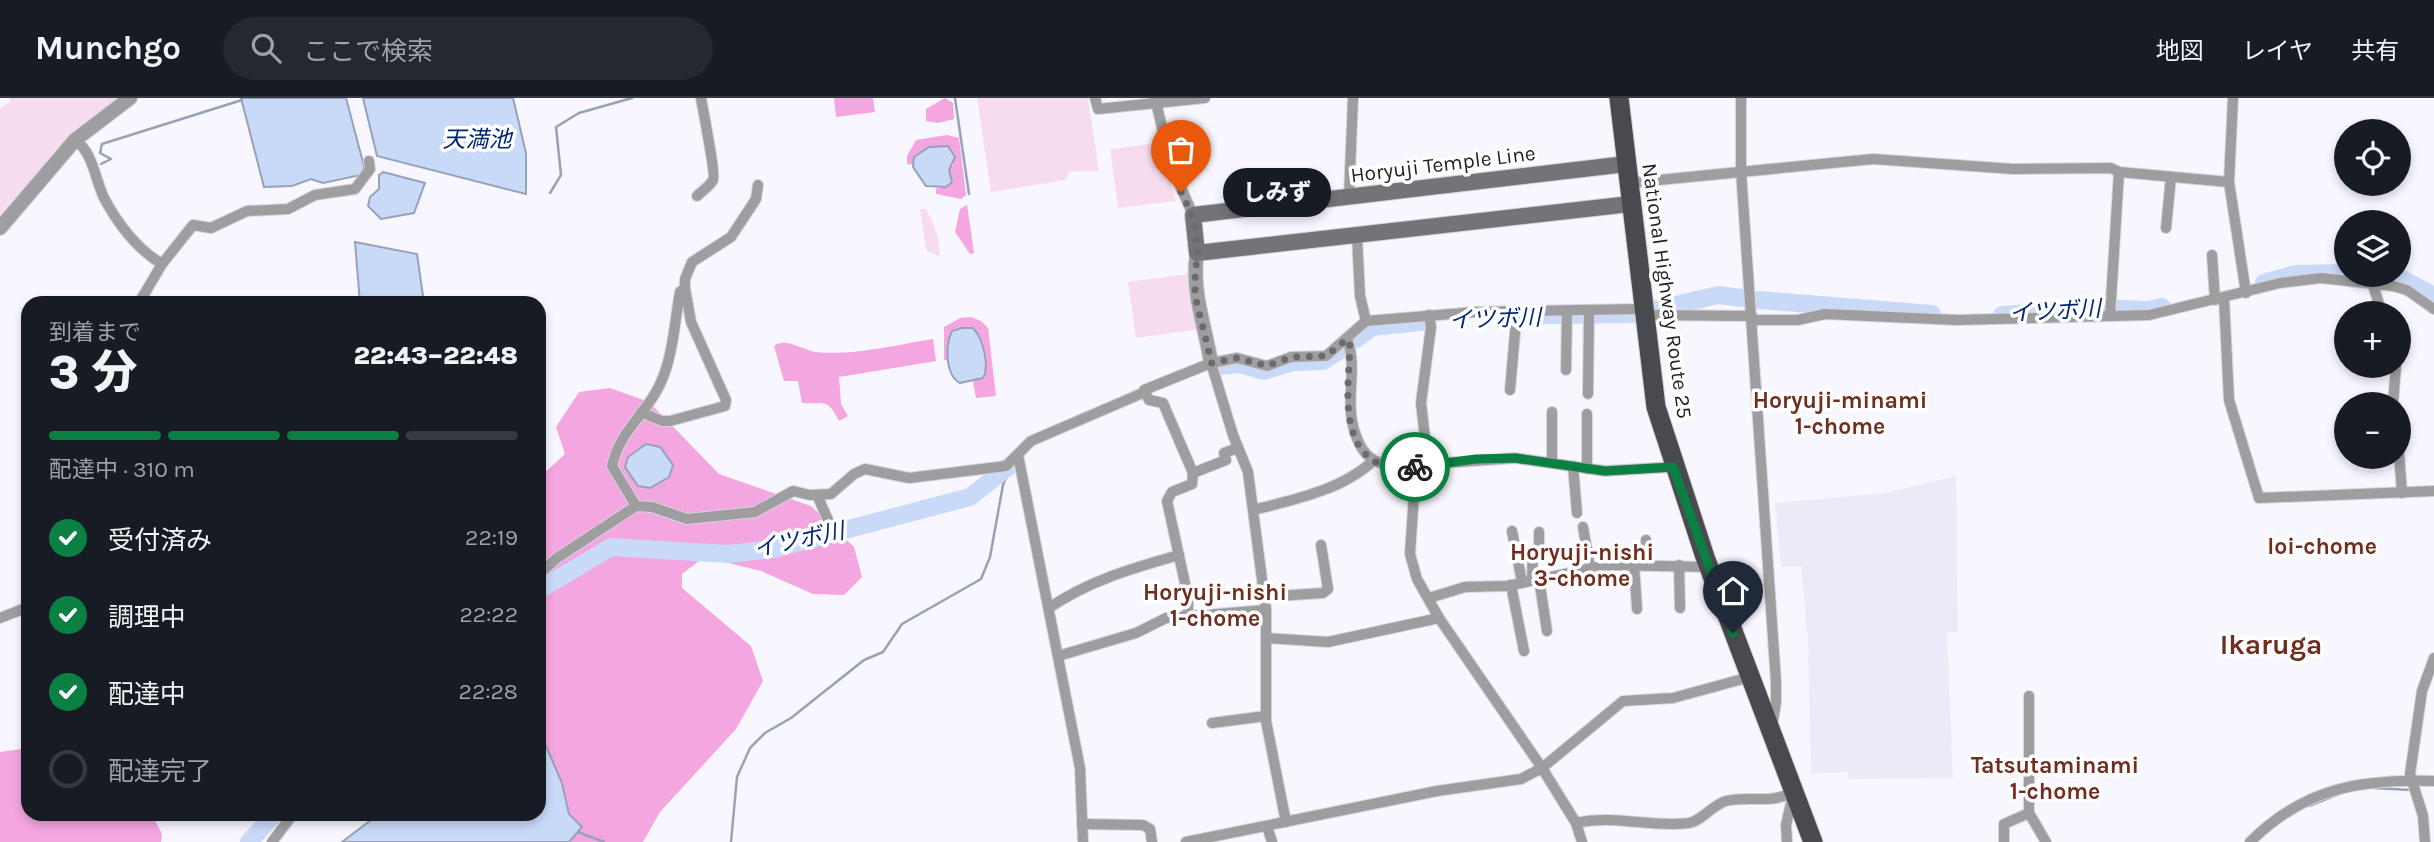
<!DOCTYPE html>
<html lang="ja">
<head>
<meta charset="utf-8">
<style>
  body { margin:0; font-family:Karla,"Noto Sans JP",sans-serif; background:#242831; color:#f1f3f6; height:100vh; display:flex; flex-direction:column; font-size:26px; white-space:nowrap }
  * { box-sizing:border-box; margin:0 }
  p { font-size:23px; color:#9ea1a6 }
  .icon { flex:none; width:38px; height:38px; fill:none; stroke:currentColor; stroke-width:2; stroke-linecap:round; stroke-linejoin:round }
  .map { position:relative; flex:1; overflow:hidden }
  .panel { position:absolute; left:21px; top:198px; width:525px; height:525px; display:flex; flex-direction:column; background:#171b24; border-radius:21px; box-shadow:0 4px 10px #0003 }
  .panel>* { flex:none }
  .buttons { position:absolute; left:2334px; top:21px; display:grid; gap:14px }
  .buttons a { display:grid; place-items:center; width:77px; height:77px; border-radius:50%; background:#171b24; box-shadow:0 4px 10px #0003; font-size:35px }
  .pin { position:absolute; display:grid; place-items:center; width:60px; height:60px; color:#fff; margin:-72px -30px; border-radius:50% 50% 50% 0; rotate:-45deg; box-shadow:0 0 7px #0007 }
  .pin .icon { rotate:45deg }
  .courier { position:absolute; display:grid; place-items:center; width:70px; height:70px; margin:-35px; border:5px solid #0b8043; border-radius:50%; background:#fff; color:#222; box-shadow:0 2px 9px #0007 }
  .bubble { position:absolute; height:49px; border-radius:24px; background:#171b24; box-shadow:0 4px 10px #0003; font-size:23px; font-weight:800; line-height:49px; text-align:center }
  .summary em { font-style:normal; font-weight:800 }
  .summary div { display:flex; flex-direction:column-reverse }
  .summary { display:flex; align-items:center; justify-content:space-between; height:119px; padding:0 28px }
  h1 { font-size:46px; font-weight:800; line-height:52px }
  .bar { display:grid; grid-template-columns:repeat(4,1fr); gap:10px 7px; align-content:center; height:84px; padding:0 28px }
  .bar i { height:9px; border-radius:5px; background:#363941 }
  .bar .selected { background:#0b8043 }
  .bar p { grid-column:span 4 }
  ol { padding:0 28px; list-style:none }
  li { display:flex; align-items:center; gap:21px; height:77px }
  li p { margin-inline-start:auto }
  li .icon { padding:7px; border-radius:50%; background:#0b8043; color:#fff; stroke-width:4 }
  li:last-child { color:#9ea1a6 }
  li i { width:38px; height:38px; border:4px solid #363941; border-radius:50% }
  header { display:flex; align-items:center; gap:42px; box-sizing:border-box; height:98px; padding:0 35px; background:#171b24; border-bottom:2px solid #363941 }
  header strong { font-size:33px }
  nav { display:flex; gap:38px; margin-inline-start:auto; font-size:24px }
  .search { width:490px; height:63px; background:#242831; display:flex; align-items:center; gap:18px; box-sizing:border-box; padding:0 24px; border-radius:38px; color:#9ea1a6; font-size:26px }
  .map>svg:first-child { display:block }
  .built { fill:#ede9f7 }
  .green { fill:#f7dcef }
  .forest { fill:#f4a6e0 }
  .water { fill:#c9daf9; stroke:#96a2b8; stroke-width:2 }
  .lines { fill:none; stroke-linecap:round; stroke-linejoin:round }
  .stream { stroke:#96a2b8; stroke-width:2.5 }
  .river { stroke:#c9daf9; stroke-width:18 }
  .minor-casing { stroke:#d5d4db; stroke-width:12 }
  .tertiary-casing { stroke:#d5d4db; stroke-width:16 }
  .secondary-casing { stroke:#d5d4db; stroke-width:18 }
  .trunk-casing { stroke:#d5d4db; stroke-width:21 }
  .minor { stroke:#9e9ea1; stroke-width:10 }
  .tertiary { stroke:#9e9ea1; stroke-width:14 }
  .secondary { stroke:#737478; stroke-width:16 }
  .trunk { stroke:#494a50; stroke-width:19 }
  .done { stroke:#6c6a6f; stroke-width:7; stroke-dasharray:0 12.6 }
  .route { stroke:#0b8043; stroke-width:9 }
  .labels { text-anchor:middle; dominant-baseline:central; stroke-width:7; stroke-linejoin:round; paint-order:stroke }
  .street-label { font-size:21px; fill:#201f22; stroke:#fff }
  .water-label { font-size:23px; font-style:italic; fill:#012679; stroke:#fff }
  .neighbourhood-label { font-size:23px; font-weight:bold; fill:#712d20; stroke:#fff }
  .district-label { font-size:28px; font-weight:bold; fill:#712d20; stroke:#fff }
</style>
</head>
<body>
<header>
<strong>Munchgo</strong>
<div class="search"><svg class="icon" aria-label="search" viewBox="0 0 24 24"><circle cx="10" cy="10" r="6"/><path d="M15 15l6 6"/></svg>ここで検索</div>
<nav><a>地図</a><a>レイヤ</a><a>共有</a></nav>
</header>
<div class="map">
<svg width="2434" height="744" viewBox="0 0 2434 744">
  <rect width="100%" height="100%" fill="#f8f6fe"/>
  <path class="built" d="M1956,378L1958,534L1947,535L1953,680L1848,681V674L1811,676L1808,542L1801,468L1781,469L1775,405L1885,395Z"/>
  <g class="green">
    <path d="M10,0H121C73,35 37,75 0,121V11L10,4Z"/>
    <path d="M977,0H1088L1099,73L1069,74L1066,82L991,94Z"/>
    <path d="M1158,45L1176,103L1118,110L1110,51Z"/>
    <path d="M920,111H926C934,125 941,143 939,158L926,152Z"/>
    <path d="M1188,176L1193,218L1201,231L1136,240L1128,184Z"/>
  </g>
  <g class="forest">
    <path d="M834,0H873L875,14L836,19Z"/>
    <path d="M945,0L953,5L954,21L938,25L926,23V11Z"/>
    <path d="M947,37L959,40L966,97L961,101L936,96V90L946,89L952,84L949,72L954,66L929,49L914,59L913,67L907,66V58L916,42Z"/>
    <path d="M967,107L974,155L970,156L955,134L960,111Z"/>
    <path d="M971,219L981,223L988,230L996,298L976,300L973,284L986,268L977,235L973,230L955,231L950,237L949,263L944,262V229L960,220Z"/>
    <path d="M933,241L936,263L839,279L841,306L848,318L839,323C827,299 825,307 802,305L798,283H784L774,248C786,239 802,252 815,254C854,258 895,247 933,241Z"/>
    <path d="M610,290L649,304L719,376L811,408L854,449L862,479L844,497L813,496L761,473L704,459L682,476V490L751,548L763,583L736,631L660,714L643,744H558L539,672V380L565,356L556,329L579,294Z"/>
    <path d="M28,650V716H152L162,736L161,744H0V654Z"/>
  </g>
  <g class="water">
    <path d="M241,0H346L364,68L361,77L323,85L311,81L292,88L264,89Z"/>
    <path d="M363,0H513L526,55V96L377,58Z"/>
    <path d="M948,48L955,59L949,72L952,84L946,89L926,88L913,69L914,59L929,49Z"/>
    <path d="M383,74L425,85L414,115L381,121L368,108L370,99L379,91V77Z"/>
    <path d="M355,144L417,156L424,205H360Z"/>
    <path d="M962,230H973C983,240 990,269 983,280L960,285C945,277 945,247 952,233Z"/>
    <path d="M646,346L660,349L673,367L669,379L650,390L638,388L625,369L628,359Z"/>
    <path d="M539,632L562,685L569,716L582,729L569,744H342L379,716H539Z"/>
  </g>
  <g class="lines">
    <g class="stream">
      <path d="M955,0L969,96"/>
      <path d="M101,66L111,61L100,55L102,46L242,2"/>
      <path d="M550,95L561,77L556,29L579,15L632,0"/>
      <path d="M2373,690L2411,692"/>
      <path d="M2309,708L2339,696"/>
      <path d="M578,734L604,744"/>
      <path d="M731,744L737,679L750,650L765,635L791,620L864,562L883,554L902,526L981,481L990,459L1003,387L1009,372"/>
    </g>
    <g class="river">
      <path d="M2365,177L2404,182L2434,198"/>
      <path d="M2264,185L2296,176L2347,175"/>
      <path d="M1759,202L1932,216"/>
      <path d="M1654,212L1718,197L1742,200"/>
      <path d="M1536,217L1638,216"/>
      <path d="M2002,217L2094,210L2148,212L2162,209"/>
      <path d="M1356,241L1372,229L1428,223"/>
      <path d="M1220,268L1240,266L1264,273L1293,264L1323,263L1342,251"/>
      <path d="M539,492L611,449L728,456L773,451L970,399L1013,365"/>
      <path d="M249,744L274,716"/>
    </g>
    <g class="minor-casing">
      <g id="minor">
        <path d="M1095,0L1098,11L1205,0"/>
        <path d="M1155,0L1171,67L1193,117"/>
        <path d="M1741,0V73L1776,584V604L1772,629"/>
        <path d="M2233,0L2229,84L2246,195"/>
        <path d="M75,42C93,54 95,81 104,100C118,126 137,151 162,166L139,205"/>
        <path d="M1628,85L1873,61L2013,71L2111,70L2119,74L2229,84"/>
        <path d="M697,98C701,94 710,88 713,82C716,77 703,12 701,0"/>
        <path d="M1349,98L1353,0"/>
        <path d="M2166,130L2171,79"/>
        <path d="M1357,138L1360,198L1366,223"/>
        <path d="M2212,157L2215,202"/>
        <path d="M162,166L193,127L211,130L247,113L288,111L315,97L355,91L370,71L369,63"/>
        <path d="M2372,184L2382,215"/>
        <path d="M2224,201L2229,302L2259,400L2434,393"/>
        <path d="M1645,217L1752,218"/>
        <path d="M2110,218L2119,74"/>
        <path d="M1752,222H1798L1825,216L1957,222L2149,217L2280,185L2321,180L2393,188L2407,192L2434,211"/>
        <path d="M1347,241C1360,275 1340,308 1360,347C1377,379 1405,357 1415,381L1410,456L1417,481L1439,520L1542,670L1576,725L1582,744"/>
        <path d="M1211,265L1233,337L1248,374L1266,512V623L1286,724"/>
        <path d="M1566,272L1567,213"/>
        <path d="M1510,292L1517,212"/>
        <path d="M1588,296L1589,214"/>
        <path d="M2393,306L2396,268"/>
        <path d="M641,314L662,323H670L725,308L726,302L691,224L685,190"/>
        <path d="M1587,316V371"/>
        <path d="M2399,355L2402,395"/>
        <path d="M1018,357L1080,670L1083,744"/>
        <path d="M1552,364V314"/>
        <path d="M1428,366L1421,305L1431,229L1429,217"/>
        <path d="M1573,368L1577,415"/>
        <path d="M1411,372L1417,367L1515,360L1605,373L1673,369"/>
        <path d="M1193,375L1226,362L1224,355L1238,350"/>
        <path d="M817,397L828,422"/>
        <path d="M636,408L612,368C619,336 640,321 656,294C673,265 674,227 680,194L685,190V181L692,164L731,139L756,101L758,87"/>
        <path d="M1253,412C1293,402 1342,392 1373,363"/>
        <path d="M1583,429L1590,469"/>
        <path d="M1512,433L1522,484"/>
        <path d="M1646,442L1647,466"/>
        <path d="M1634,466L1637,511"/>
        <path d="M1679,467L1680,510"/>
        <path d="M539,476L557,460L636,408L652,409L687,421L755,414L793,393L810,397L831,396L854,376L865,371L909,380L1006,368L1031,343L1145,294"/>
        <path d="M1539,481L1547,533"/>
        <path d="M1532,482L1533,452H1539V434"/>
        <path d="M1511,487L1524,553"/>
        <path d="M1263,499L1323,495L1328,491L1321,447"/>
        <path d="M1429,500L1465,489L1507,488L1608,467L1708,469"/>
        <path d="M1049,510C1088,483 1133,470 1179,457"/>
        <path d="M1188,517V499L1167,403L1172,394L1192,386L1193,375L1163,305L1149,302L1144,292L1211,265L1237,260L1267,268L1291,259L1326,258L1366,223L1475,214L1640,211"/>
        <path d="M0,520L28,509"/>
        <path d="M1266,540L1328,544L1439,520"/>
        <path d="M1058,558L1136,535L1166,520L1266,512"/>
        <path d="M1212,625L1266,618"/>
        <path d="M2029,715L2046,744"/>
        <path d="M1576,725C1614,716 1650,730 1689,725C1702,723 1712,707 1726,703C1751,697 1769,707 1794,694"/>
        <path d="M1082,726L1143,727L1150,731L1152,744"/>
        <path d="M1267,728L1272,744"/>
        <path d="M272,744L293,716"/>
        <path d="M1186,744L1437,693L1521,681L1542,670L1623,603L1673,600L1750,579"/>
        <path d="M1787,744L1786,727L1793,697"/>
        <path d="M2004,744V726L2029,715V598"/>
        <path d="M2250,744C2304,690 2360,681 2434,683"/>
        <path d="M2425,744L2423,718L2410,676L2422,593L2434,560"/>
      </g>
    </g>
    <g class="tertiary-casing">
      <g id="tertiary">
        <path d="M0,130L75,42L130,0"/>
        <path d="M1197,155C1191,193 1205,227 1211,265"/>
      </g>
    </g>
    <g class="secondary-casing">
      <path id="secondary" d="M1626,66L1193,117L1197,155L1630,106"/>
    </g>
    <g class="trunk-casing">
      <path id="trunk" d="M1619,0L1656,309L1705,459L1813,744"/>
    </g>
    <use href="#minor" class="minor"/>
    <use href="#tertiary" class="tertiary"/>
    <use href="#secondary" class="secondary"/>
    <use href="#trunk" class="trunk"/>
  </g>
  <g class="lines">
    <path class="done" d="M1181,94C1191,114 1199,133 1197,157C1196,173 1193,189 1197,206C1202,227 1207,243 1211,265L1237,260L1267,268L1291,259L1326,258L1347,241L1350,248C1349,283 1339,341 1374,363C1385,371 1399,366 1411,372L1415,369"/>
    <path class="route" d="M1415,369L1476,361L1515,360L1605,373L1673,369L1733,535"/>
  </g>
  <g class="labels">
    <g class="street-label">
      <text transform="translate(1443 66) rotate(-7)">Horyuji Temple Line</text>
      <text transform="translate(1667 193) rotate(82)">National Highway Route 25</text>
    </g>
    <g class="water-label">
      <text x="477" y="41">天満池</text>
      <text transform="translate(2055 213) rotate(-3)">イツボ川</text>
      <text transform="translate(1495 221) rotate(-2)">イツボ川</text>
      <text transform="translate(799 442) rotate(-12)">イツボ川</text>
    </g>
    <g class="neighbourhood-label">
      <text x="1840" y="302">Horyuji-minami<tspan x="1840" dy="26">1-chome</tspan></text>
      <text x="2322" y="448">Ioi-chome</text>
      <text x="1582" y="454">Horyuji-nishi<tspan x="1582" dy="26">3-chome</tspan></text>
      <text x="1215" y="494">Horyuji-nishi<tspan x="1215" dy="26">1-chome</tspan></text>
      <text x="2055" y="667">Tatsutaminami<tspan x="2055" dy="26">1-chome</tspan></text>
    </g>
    <g class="district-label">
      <text x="2271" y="546">Ikaruga</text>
    </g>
  </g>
</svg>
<div class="buttons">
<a><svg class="icon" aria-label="locate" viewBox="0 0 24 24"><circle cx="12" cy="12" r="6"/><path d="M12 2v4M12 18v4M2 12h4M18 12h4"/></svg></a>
<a><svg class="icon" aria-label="layers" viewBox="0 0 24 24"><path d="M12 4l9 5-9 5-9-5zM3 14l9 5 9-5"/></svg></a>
<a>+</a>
<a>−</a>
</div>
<div class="pin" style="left:1181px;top:94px;background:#ea580c"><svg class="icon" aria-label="bag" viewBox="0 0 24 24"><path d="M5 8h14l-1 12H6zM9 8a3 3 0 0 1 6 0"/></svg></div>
<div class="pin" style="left:1733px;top:535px;background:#1f2937"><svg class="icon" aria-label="home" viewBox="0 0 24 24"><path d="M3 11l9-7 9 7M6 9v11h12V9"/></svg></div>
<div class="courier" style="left:1415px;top:369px"><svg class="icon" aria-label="bike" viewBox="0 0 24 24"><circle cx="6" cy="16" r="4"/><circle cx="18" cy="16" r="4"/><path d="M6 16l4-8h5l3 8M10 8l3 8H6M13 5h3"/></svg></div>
<div class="bubble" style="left:1223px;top:70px;width:108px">しみず</div>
<section class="panel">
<div class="summary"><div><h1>3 分</h1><p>到着まで</p></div><em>22:43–22:48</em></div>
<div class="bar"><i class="selected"></i><i class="selected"></i><i class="selected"></i><i></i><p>配達中 · 310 m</p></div>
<ol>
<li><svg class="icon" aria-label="check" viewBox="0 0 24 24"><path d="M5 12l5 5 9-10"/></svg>受付済み<p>22:19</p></li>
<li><svg class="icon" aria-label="check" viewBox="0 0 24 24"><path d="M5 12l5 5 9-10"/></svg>調理中<p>22:22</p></li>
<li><svg class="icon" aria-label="check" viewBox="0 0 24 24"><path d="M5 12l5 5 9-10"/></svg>配達中<p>22:28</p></li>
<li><i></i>配達完了</li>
</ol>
</section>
</div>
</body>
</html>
